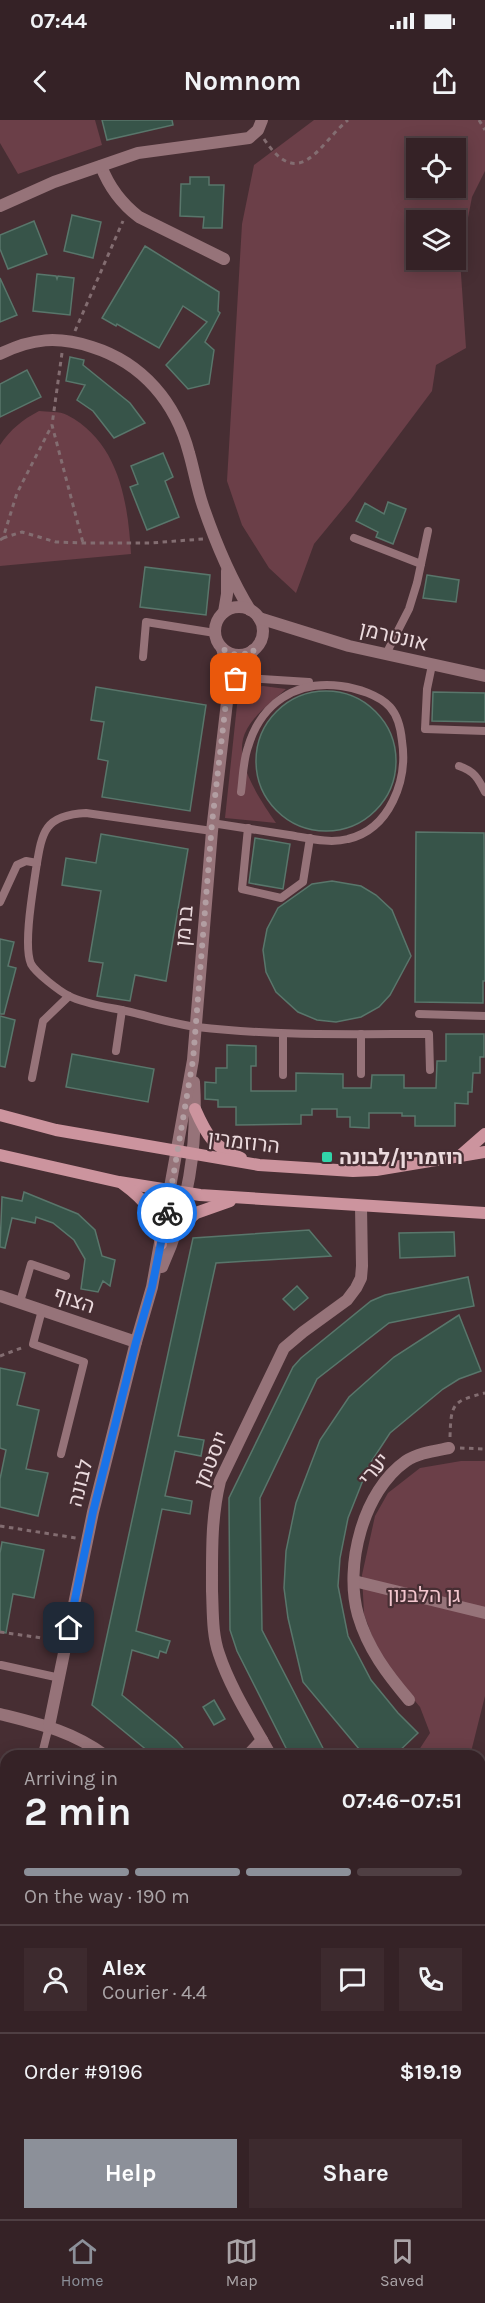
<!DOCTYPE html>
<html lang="en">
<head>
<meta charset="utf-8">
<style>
  body { margin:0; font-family:Karla,Heebo,sans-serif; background:#3d2a2e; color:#f1f3f6; height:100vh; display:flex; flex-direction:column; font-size:22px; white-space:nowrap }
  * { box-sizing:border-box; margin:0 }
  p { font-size:20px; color:#aaa4a7 }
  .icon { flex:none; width:33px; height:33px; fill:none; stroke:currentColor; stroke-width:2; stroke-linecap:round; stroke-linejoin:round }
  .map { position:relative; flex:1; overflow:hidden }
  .drawer { position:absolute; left:0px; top:1630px; width:486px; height:470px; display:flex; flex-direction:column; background:#352226; border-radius:18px 18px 0 0; box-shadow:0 3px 15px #0003,0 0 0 2px #4f3f43 }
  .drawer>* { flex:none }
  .buttons { position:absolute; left:406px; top:18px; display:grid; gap:12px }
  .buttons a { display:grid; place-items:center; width:60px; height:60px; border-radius:0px; background:#352226; box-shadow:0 3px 15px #0003,0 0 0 2px #4f3f43; font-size:30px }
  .pin { position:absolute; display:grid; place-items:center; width:51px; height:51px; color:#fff; margin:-26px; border-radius:12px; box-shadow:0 3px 9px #0006 }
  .courier { position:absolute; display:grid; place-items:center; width:60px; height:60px; margin:-30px; border:4px solid #1a73e8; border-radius:50%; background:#fff; color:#222; box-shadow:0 2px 8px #0007 }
  .overview em { font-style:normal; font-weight:700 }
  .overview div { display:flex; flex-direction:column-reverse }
  .overview { display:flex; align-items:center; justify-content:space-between; height:102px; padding:0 24px }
  h1 { font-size:39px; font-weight:700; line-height:45px }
  .bar { display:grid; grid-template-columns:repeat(4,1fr); gap:9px 6px; align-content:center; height:72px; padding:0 24px }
  .bar i { height:8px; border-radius:4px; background:#4f3f43 }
  .bar .selected { background:#8c9099 }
  .bar p { grid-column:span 4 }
  .line { display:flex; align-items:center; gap:15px; padding:0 24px; border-top:2px solid #4f3f43 }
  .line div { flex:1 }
  .round { display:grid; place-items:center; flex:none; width:63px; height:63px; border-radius:0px; background:#3d2a2e }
  .button { display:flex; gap:12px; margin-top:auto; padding:12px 24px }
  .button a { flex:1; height:69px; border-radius:0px; background:#8c9099; color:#fff; font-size:24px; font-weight:700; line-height:69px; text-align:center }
  .button a+a { background:#3d2a2e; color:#f1f3f6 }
  .status { display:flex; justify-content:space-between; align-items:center; height:42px; padding:0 30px; background:#352226; direction:ltr }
  .status svg { height:16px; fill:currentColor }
  header { display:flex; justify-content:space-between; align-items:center; height:78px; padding:0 24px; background:#352226; font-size:27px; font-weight:700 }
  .menu { display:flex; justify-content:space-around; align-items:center; height:84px; border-top:2px solid #4f3f43; background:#352226; font-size:16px; color:#aaa4a7 }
  .menu a { display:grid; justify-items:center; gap:3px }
  .menu .selected { color:#8c9099 }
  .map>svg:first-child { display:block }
  .green { fill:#6b3f48; fill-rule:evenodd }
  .building { fill:#375449; stroke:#59766b; stroke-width:1.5 }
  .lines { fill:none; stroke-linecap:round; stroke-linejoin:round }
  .path { stroke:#836d71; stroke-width:3; stroke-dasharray:4.5 4.5; stroke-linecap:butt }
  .service { stroke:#967379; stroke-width:8 }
  .minor { stroke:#967379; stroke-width:12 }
  .secondary { stroke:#cc949e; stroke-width:12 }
  .done { stroke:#b29ea2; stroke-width:6; stroke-dasharray:0 10.8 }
  .route { stroke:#1a73e8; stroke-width:8 }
  .poi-dot { fill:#31d4a9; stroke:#472e33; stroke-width:2 }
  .labels { text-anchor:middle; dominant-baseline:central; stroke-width:4.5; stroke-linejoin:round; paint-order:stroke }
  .street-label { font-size:21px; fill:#ebdadd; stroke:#472e33 }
  .poi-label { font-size:21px; font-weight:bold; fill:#ebdadd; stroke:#472e33; text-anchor:start }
  .park-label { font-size:21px; fill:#f3c6ce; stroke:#472e33 }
</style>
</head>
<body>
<div class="status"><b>07:44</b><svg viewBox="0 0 49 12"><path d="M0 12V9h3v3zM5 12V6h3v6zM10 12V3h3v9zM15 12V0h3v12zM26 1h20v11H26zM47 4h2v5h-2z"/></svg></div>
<header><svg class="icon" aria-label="back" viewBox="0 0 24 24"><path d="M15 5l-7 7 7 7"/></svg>Nomnom<svg class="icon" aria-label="share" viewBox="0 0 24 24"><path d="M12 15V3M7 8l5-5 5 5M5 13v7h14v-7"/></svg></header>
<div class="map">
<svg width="485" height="2099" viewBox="0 0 485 2099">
  <rect width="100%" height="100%" fill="#472e33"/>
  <g class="green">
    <path d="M0,0H95L102,25L18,54L0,23Z"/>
    <path d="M314,0H485V51L472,77L460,139L466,228L436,245L432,271L351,379L314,424L296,473L269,448L242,405L227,361L242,104L254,45ZM417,28H456V68H417ZM417,100H456V140H417Z"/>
    <path d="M39,291C47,292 60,291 67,295C119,322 128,382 131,434L0,446V325C11,309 22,300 39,291Z"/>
    <path d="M263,566L286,569C273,581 256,593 247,609C230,638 260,679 276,703L225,698L237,585C242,572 249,568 263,566Z"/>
    <path d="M461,1341H485V1576L470,1636H415L430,1613L420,1587L381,1540L364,1494L362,1455L375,1396L388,1373L420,1348Z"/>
    <path d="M0,1755L6,1756V1840L0,1839Z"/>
    <path d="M0,1845L6,1846V1943L0,1942Z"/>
  </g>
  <g class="building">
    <path d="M102,0H172L173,5L107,20Z"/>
    <path d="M190,57H209V65H224L222,108H203L204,97L180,96L181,64H190Z"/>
    <path d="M72,95L101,102L93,138L64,131Z"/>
    <path d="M34,101L47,134L8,149L0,129V115Z"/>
    <path d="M145,126L219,172L218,191L220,193L205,222L214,230L209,264L188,269L166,245L207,202L183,186L159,228L117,204L116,206L102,198Z"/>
    <path d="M37,154L56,156L57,159L58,156L74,158L70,195L33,191Z"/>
    <path d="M0,158L17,195L0,202Z"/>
    <path d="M70,237L84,240L83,245L130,283L145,303L114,318L93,291L77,280L85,265L66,261Z"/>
    <path d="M27,250L41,277L0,297V264Z"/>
    <path d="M163,333L173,357L165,361L179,397L147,410L130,367L138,364L131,346Z"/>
    <path d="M388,382L406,389L393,424L376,417L378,412L356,401L365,383L384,394Z"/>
    <path d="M145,447L210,455L206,495L140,487Z"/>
    <path d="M427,455L459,460L456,482L423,478Z"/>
    <path d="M96,567L206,585L190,691L102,677L108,641L98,639L104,602L91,600Z"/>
    <circle cx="326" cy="641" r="70"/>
    <path d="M433,572L485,573V602L432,601Z"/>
    <path d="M416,712L484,713L485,861H483V883L415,882Z"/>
    <path d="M101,714L188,729L166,861L135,855L130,881L97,876L103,843L89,841L101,771L62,765L66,738L96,743Z"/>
    <path d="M255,718L290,724L283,769L249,763Z"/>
    <path d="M332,761L361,766L376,775L392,790L411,836L390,875L379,887L361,897L336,902L317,900L298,892L276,872L266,852L263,830L267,809L278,788L312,764Z"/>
    <path d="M0,819L14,822L8,846L16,848L4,894H0Z"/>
    <path d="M0,896L15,900L5,947L0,946Z"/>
    <path d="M446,914H484V937H480V953H473L472,972H468V984L455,983V1006H415V996H402V993H369V1008L350,1007V997H337V989H312V995H301V1004L236,1005V987H218V980L205,979V962L216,963V948H227V925L256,926V946H251V971H296V953L343,954V968H371L372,955H404V968H436L437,941H446Z"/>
    <path d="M72,934L154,949L148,982L66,967Z"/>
    <path d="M24,1072L78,1094L95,1110L102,1136L115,1140L110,1166L103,1161L98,1172L81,1169L85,1139L74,1120L53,1103L36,1097L35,1103L12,1098L5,1128L0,1127L2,1077L22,1081Z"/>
    <path d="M309,1110L331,1136L216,1143L178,1316L204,1320L201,1336L175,1331L165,1376L192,1381L190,1394L162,1389L136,1511L170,1521L166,1533L160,1531L158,1538L132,1530L122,1575L176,1620L190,1636H154L92,1585L193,1118Z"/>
    <path d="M454,1112L455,1136L400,1138L399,1113Z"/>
    <path d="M468,1157L474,1186L389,1203L317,1259L260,1378L262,1510L327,1636H290L237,1531L230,1510L229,1378L293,1247L301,1238L371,1181L385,1175Z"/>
    <path d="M297,1166L308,1178L294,1190L283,1179Z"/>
    <path d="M459,1195L481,1251L459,1259L443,1269L390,1313L369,1345L348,1398L340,1438L338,1466L348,1516L371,1560L398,1593L418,1613L394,1636H365L303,1562L288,1498L284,1468L286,1431L296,1383L320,1320L349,1277L394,1237Z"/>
    <path d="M0,1248L25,1253L17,1285L39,1290L26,1349L48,1353L38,1396L0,1387V1359L6,1330L0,1328Z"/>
    <path d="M2,1422L44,1430L34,1478L13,1474L6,1513L0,1512V1433Z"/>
    <path d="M214,1580L225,1599L214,1605L203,1587Z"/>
  </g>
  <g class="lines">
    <g class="path">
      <path d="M479,0L485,10"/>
      <path d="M264,19C300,73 319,24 348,0"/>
      <path d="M75,211L123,101"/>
      <path d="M62,233L52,305L83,423"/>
      <path d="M3,418L22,412L56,422L83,423H150L203,419"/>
      <path d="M0,420L3,418L17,373L51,307"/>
      <path d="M0,1236L24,1227"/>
      <path d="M450,1317C451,1284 452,1281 485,1273"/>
      <path d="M460,1328L485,1329"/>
      <path d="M0,1406L76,1418"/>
      <path d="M0,1512L56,1520"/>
      <path d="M0,1946L6,1947"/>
      <path d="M0,1981L5,1980L6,1982"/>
      <path d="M221,2099L229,2094"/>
    </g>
    <g class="service">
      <path d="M354,418L421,444"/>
      <path d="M386,534L409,489L417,463L428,411"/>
      <path d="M143,537L146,502L215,513"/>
      <path d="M432,545L427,569L425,609L485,611"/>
      <path d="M233,569L248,558L309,562"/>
      <path d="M459,646C474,651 478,658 485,672"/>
      <path d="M212,703C238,707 264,711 289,715C308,718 329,724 348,719C390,709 408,660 402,621C401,610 398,596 390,587C379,575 357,568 341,566C296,560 261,583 248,627C243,641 243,657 241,672"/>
      <path d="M248,708L242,769L281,778L303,762L310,718"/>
      <path d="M212,711L86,693C44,695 42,712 36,749C33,770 23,826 31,844C36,853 59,871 69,876C85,884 108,887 126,891C149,896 173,904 197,907C274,916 351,914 429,914L430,950"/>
      <path d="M0,782L17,745L26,741L37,743"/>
      <path d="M419,894L485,896"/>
      <path d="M283,914V955"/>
      <path d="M361,914V954"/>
      <path d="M116,931L122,890"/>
      <path d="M32,958L43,901L69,876"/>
      <path d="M20,1182L31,1144L66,1156"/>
      <path d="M42,1190L33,1224L84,1242L61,1334"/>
      <path d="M1,1545L60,1558"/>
      <path d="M44,1636L43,1630L49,1606"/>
      <path d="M0,2068L6,2067"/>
      <path d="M124,2099L129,2096"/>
    </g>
    <g class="minor">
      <path d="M101,46C109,67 122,84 139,97L224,139"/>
      <path d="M0,86L54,62L138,33L249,18L258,10L262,0"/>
      <path d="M0,234C32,218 58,216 92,227C143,243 176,283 189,333C194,350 197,369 203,386C215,421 231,459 250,490"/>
      <circle cx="239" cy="511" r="24"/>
      <path d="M224,492L227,474V451"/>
      <path d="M259,498L349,526L485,556"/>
      <path d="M229,575L236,559L253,530"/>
      <path d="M162,1147C188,1090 198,1025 194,962"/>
      <path d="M0,1176L136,1222"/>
      <path d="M354,1461L485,1493"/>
      <path d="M409,1580C387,1554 368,1529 358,1495C344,1446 363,1371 406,1341C418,1333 434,1331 449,1328"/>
      <path d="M0,1594C40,1604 72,1611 106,1636"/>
      <path d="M49,1606L93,1392L136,1222L152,1167L193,940L212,711L227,582V548L222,528"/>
      <path d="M247,1636L262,1620"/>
      <path d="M271,1636C253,1603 231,1570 219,1534C212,1514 213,1492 212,1471C212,1433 211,1398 220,1361L284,1228L303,1212L347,1180L356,1168L361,1158L362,1146L361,1087"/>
      <path d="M480,1906L485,1909"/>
      <path d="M480,1926L485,1925"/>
      <path d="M38,2099L53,2094"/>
    </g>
    <g class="secondary">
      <path d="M195,989C207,1016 213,1027 241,1038"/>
      <path d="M0,995L56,1010L259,1045L353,1051L376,1050L485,1032"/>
      <path d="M0,1035L119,1062L200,1075L485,1093"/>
      <path d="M461,1035L485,1014"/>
      <path d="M123,1064C145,1080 158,1095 161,1124"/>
      <path d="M177,1110L196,1093L230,1081"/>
      <path d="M480,1694L485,1678"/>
      <path d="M480,1813L485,1798"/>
      <path d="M348,2099L350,2094"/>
      <path d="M387,2099L389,2094"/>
    </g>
  </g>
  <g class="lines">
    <path class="done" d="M167,1093L193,940L212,703L226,582L227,548L222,528C232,536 242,537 254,530L236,559"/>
    <path class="route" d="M69,1508L93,1392L136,1222L152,1167L167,1093"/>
  </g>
  <rect class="poi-dot" x="321" y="1031" width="12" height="12" rx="3"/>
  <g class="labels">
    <g class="street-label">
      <text transform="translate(394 516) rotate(13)">אונטרמן</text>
      <text transform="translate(184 806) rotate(-85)">ברמן</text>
      <text transform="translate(244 1022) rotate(7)">הרוזמרין</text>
      <text transform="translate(74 1180) rotate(19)">הצוף</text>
      <text transform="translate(211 1339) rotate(-68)">יוסטמן</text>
      <text transform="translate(374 1349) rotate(-50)">יערי</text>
      <text transform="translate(80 1363) rotate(-76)">לבונה</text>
    </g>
    <g class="poi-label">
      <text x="339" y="1037">רוזמרין/לבונה</text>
    </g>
    <g class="park-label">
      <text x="424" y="1475">גן הלבנון</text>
    </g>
  </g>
</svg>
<div class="buttons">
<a><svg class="icon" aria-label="locate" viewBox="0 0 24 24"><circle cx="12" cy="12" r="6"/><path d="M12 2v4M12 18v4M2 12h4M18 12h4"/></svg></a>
<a><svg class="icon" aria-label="layers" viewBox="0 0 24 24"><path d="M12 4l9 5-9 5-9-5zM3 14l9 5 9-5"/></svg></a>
</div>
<div class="pin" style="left:236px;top:559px;background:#ea580c"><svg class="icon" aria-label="bag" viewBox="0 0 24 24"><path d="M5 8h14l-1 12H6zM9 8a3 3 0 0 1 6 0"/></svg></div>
<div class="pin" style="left:69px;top:1508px;background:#1f2937"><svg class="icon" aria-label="home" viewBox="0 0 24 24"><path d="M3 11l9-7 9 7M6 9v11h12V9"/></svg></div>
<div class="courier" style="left:167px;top:1093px"><svg class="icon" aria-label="bike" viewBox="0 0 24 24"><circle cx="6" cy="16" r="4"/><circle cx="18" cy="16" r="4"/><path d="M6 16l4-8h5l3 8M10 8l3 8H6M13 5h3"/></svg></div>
<section class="drawer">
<div class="overview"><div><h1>2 min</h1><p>Arriving in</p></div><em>07:46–07:51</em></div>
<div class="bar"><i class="selected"></i><i class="selected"></i><i class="selected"></i><i></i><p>On the way · 190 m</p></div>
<div class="line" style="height:108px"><a class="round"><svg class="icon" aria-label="person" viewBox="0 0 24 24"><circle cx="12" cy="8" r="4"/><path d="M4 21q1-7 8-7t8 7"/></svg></a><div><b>Alex</b><p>Courier · 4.4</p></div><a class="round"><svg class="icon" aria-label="chat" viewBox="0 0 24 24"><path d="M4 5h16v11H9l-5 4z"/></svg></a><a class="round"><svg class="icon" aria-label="phone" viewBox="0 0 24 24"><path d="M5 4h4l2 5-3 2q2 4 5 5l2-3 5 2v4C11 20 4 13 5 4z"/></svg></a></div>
<div class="line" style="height:78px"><div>Order #9196</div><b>$19.19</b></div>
<div class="button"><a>Help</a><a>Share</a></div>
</section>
</div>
<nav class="menu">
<a class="selected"><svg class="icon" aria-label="home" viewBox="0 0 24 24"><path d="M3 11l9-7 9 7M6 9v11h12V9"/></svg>Home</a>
<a><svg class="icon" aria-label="map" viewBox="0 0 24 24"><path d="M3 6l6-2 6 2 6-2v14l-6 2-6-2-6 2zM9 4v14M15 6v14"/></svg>Map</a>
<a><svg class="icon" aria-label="saved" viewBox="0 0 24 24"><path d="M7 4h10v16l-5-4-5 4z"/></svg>Saved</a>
</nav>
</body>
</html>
